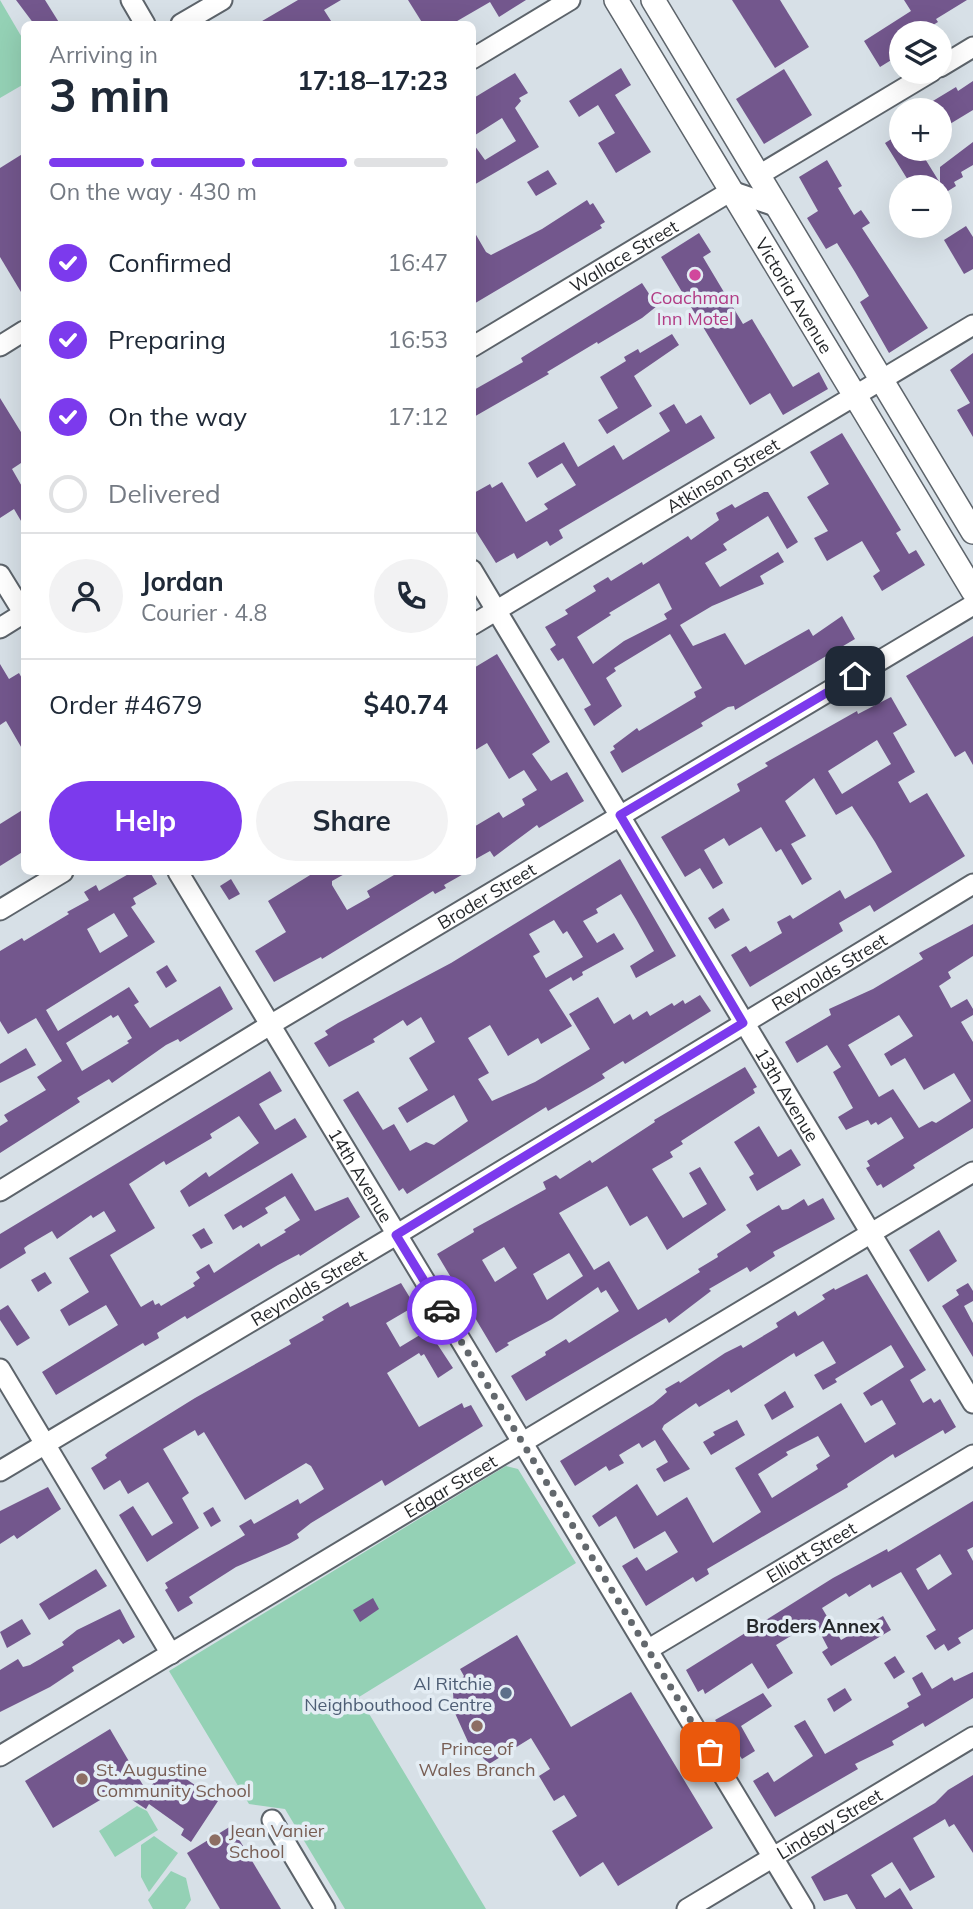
<!DOCTYPE html>
<html lang="en">
<head>
<meta charset="utf-8">
<style>
  body { margin:0; font-family:Mulish,sans-serif; background:#f2f2f3; color:#1f2937; height:100vh; display:flex; flex-direction:column; font-size:26px; white-space:nowrap }
  * { box-sizing:border-box; margin:0 }
  p { font-size:23px; color:#747a83 }
  .icon { flex:none; width:38px; height:38px; fill:none; stroke:currentColor; stroke-width:2; stroke-linecap:round; stroke-linejoin:round }
  .map { position:relative; flex:1; overflow:hidden }
  .panel { position:absolute; left:21px; top:21px; width:455px; height:854px; display:flex; flex-direction:column; background:#fff; border-radius:10px; box-shadow:0 7px 28px #0002 }
  .panel>* { flex:none }
  .tools { position:absolute; left:889px; top:21px; display:grid; gap:14px }
  .tools a { display:grid; place-items:center; width:63px; height:63px; border-radius:50%; background:#fff; box-shadow:0 7px 28px #0002; font-size:35px }
  .pin { position:absolute; display:grid; place-items:center; width:60px; height:60px; color:#fff; margin:-30px; border-radius:14px; box-shadow:0 4px 10px #0006 }
  .courier { position:absolute; display:grid; place-items:center; width:70px; height:70px; margin:-35px; border:5px solid #7c3aed; border-radius:50%; background:#fff; color:#222; box-shadow:0 2px 9px #0007 }
  .summary em { font-style:normal; font-weight:700 }
  .summary div { display:flex; flex-direction:column-reverse }
  .summary { display:flex; align-items:center; justify-content:space-between; height:119px; padding:0 28px }
  h1 { font-size:46px; font-weight:700; line-height:52px }
  .bar { display:grid; grid-template-columns:repeat(4,1fr); gap:10px 7px; align-content:center; height:84px; padding:0 28px }
  .bar i { height:9px; border-radius:5px; background:#e0e1e3 }
  .bar .selected { background:#7c3aed }
  .bar p { grid-column:span 4 }
  .line { display:flex; align-items:center; gap:18px; padding:0 28px; border-top:2px solid #e0e1e3 }
  .line div { flex:1 }
  .round { display:grid; place-items:center; flex:none; width:74px; height:74px; border-radius:37px; background:#f2f2f3 }
  ol { padding:0 28px; list-style:none }
  li { display:flex; align-items:center; gap:21px; height:77px }
  li p { margin-inline-start:auto }
  li .icon { padding:7px; border-radius:50%; background:#7c3aed; color:#fff; stroke-width:4 }
  li:last-child { color:#747a83 }
  li i { width:38px; height:38px; border:4px solid #e0e1e3; border-radius:50% }
  .cta { display:flex; gap:14px; margin-top:auto; padding:14px 28px }
  .cta a { flex:1; height:80px; border-radius:42px; background:#7c3aed; color:#fff; font-size:28px; font-weight:700; line-height:80px; text-align:center }
  .cta a+a { background:#f2f2f3; color:#1f2937 }
  .map>svg:first-child { display:block }
  .green { fill:#94d1b5 }
  .building { fill:#73578d; fill-rule:evenodd }
  .lines { fill:none; stroke-linecap:round; stroke-linejoin:round }
  .minor-casing { stroke:#5d646b; stroke-width:23 }
  .major-casing { stroke:#5d646b; stroke-width:26 }
  .minor { stroke:#fff; stroke-width:19 }
  .major { stroke:#fff; stroke-width:23 }
  .done { stroke:#63686d; stroke-width:7; stroke-dasharray:0 12.6 }
  .route { stroke:#7c3aed; stroke-width:9 }
  .hotel-dot { fill:#d1479c; stroke:#e4edf4; stroke-width:2.5 }
  .service-dot { fill:#5c6f8a; stroke:#e4edf4; stroke-width:2.5 }
  .education-dot { fill:#8d6e63; stroke:#e4edf4; stroke-width:2.5 }
  .labels { text-anchor:middle; dominant-baseline:central; stroke-width:7; stroke-linejoin:round; paint-order:stroke }
  .street-label { font-size:18px; fill:#25282b; stroke:#e4edf4 }
  .hotel-label { font-size:18px; fill:#b23c85; stroke:#e4edf4 }
  .service-label { font-size:18px; fill:#4e5e75; stroke:#e4edf4; text-anchor:end }
  .education-label { font-size:18px; fill:#785e54; stroke:#e4edf4; text-anchor:start }
  .neighbourhood-label { font-size:19px; font-weight:bold; fill:#25282b; stroke:#e4edf4 }
</style>
</head>
<body>
<div class="map">
<svg width="973" height="1909" viewBox="0 0 973 1909">
  <rect width="100%" height="100%" fill="#d7e0e7"/>
  <g class="green">
    <path d="M0,0L24,41V84L0,98Z"/>
    <path d="M506,1466L518,1469L576,1563L359,1697L486,1909H345L285,1809L249,1804L169,1671Z"/>
    <path d="M137,1806L147,1811L158,1830L115,1857L99,1831Z"/>
    <path d="M154,1836L178,1853L149,1892L141,1877V1845Z"/>
    <path d="M171,1871L186,1878L191,1900L185,1909H153L148,1900Z"/>
  </g>
  <g class="building">
    <path d="M16,0H45L60,24H34Z"/>
    <path d="M298,0H341L324,10L333,24H257Z"/>
    <path d="M408,0H526L499,17L490,2L452,24H423Z"/>
    <path d="M732,0H780L809,47L775,68Z"/>
    <path d="M904,0H967L936,19L938,22L920,33H901V54L880,67L864,41L911,11Z"/>
    <path d="M621,68L631,85L615,95L651,152L616,173L598,143L615,133L598,105L579,117L569,101Z"/>
    <path d="M784,69L812,115L764,144L736,99Z"/>
    <path d="M515,73L528,93L519,98L521,101L515,108L539,147L472,186V142L485,160L516,141L502,118L472,137V99Z"/>
    <path d="M973,81V110L940,130V110H918L956,87L958,91Z"/>
    <path d="M901,133V149H919L940,183V167L973,142V165L961,172L963,177L954,182L956,186L940,196V187H922L918,180L911,185L885,143Z"/>
    <path d="M24,153V297L0,257V168Z"/>
    <path d="M827,160L842,186L838,188L854,215L861,210L870,223L862,228L928,328L889,353L860,302L869,296L855,272L837,243L826,249L807,218L818,211L799,177Z"/>
    <path d="M548,170L557,184L536,196L527,182Z"/>
    <path d="M587,200L590,205L593,203L605,222L600,225L602,228L472,305V228L486,252L491,255L542,229Z"/>
    <path d="M966,226L973,237V269L964,274L944,240Z"/>
    <path d="M699,233L711,252L703,257L743,324L752,319L793,387L819,372L828,389L783,415L770,393L750,405L661,257Z"/>
    <path d="M642,283L657,306L642,318L598,344L597,342L547,372L549,374L472,418V391L523,362L521,358Z"/>
    <path d="M672,334L679,345L634,376L652,406L607,434L598,420L618,408L600,377L626,361L624,357L638,349L640,353Z"/>
    <path d="M973,353V437L957,410L970,403L950,370Z"/>
    <path d="M0,398L24,437V461L12,469L24,490V526L14,509L0,518Z"/>
    <path d="M674,404L686,424L701,415L715,438L559,530L563,538L550,546L547,541L517,559L514,553L496,563L472,525V494L490,484L492,488L502,482L526,522L548,509L544,504L576,485L562,463L537,478L528,463L564,442L578,467L614,445L623,460L670,431L659,413Z"/>
    <path d="M842,433L901,530L896,533L909,554L916,550L925,565L882,591L873,576L880,571L862,541L827,561L814,538L828,531L807,497L829,484L810,452Z"/>
    <path d="M764,492H768L798,542L787,549L768,516L723,544L727,550L705,563L720,587L778,552L784,562L760,576L764,584L712,606L680,625L693,646L725,633L745,665L809,629L813,636L842,616L855,639L735,710L734,706L728,707L701,723L703,726L622,773L610,752L615,749L613,746L637,728L639,731L696,697L694,692L702,688L670,634L614,668L616,671L606,678L622,706L594,726L584,709L591,705L563,658L558,661L550,649L556,645L545,627L568,614L565,610L596,591L593,586L608,577L611,581L642,562L643,565L688,536L691,540L719,520L716,513L732,504L735,508ZM659,583L672,609L664,614L667,619L624,641L593,664L577,637L611,615L609,613Z"/>
    <path d="M973,636V765L965,751L955,757L906,676Z"/>
    <path d="M497,654L550,742L532,754L551,781L567,772L584,801L539,828L537,825L494,857L490,851L472,861V828L499,812L503,818L525,805L522,799L537,790L524,770L509,779L487,743L472,752V669Z"/>
    <path d="M0,664L9,679L19,673L24,682V752L6,721L0,725Z"/>
    <path d="M891,697L907,725L893,733L915,772L898,782L910,803L927,793L965,856L874,912L870,905L839,923L843,931L750,987L731,955L746,946L750,952L782,933L777,922L790,915L793,919L840,890L845,899L892,872L875,842L852,806L836,815L814,778L785,801L806,836L791,844L812,879L802,885L781,849L776,852L761,827L729,846L724,838L704,850L723,883L713,889L700,868L685,877L661,837L740,791L737,784L768,766L765,763L857,711L858,714ZM877,740L891,764L842,794L828,771Z"/>
    <path d="M24,809V851L0,866V824Z"/>
    <path d="M620,859L676,956L636,978L630,966L654,951L636,919L621,894L596,909L598,913L583,921L597,943L614,933L624,949L582,972L583,975L573,981L571,977L549,990L572,1026L541,1044L538,1038L508,1056L490,1025L468,1038L489,1073L478,1079L492,1101L535,1082L590,1049L569,1014L598,997L614,1024L630,1014L633,1020L647,1011L650,1016L672,1003L674,1006L683,1000L685,1004L700,995L711,1011L625,1064L623,1061L602,1074L605,1078L590,1087L548,1111L546,1107L407,1194L403,1188L399,1191L343,1100L358,1091L383,1130L394,1124L410,1151L426,1142L434,1145L468,1121L454,1095L407,1123L398,1108L428,1090L409,1058L435,1042L421,1017L407,1026L403,1020L373,1039L375,1042L329,1067L314,1043L328,1035L325,1031L338,1023L451,963ZM554,920L563,934L567,931L583,957L546,978L533,956L540,952L529,934Z"/>
    <path d="M132,872H150L157,884L133,898L136,904L131,907L155,942L46,1010L58,1031L129,987L139,1002L134,1005L150,1028L220,986L233,1009L180,1042L178,1039L166,1045L112,1083L109,1079L77,1098L80,1102L0,1153V1126L8,1121L4,1115L46,1090L37,1077L62,1061L36,1018L8,1034L0,1021V951L22,938L24,941L69,914L67,912L89,900L84,892L96,885L99,891ZM114,913L128,936L100,953L87,929ZM111,1015L113,1018L118,1015L132,1038L127,1041L129,1043L82,1071L66,1043Z"/>
    <path d="M315,872H348L332,881V885L347,910L370,897L367,891L399,872H467L444,885L446,888L435,894L433,891L322,959L321,957L274,982L255,951L286,932L268,901Z"/>
    <path d="M231,879L240,894L229,900L220,886Z"/>
    <path d="M723,908L730,920L715,929L708,918Z"/>
    <path d="M973,924V956L948,972L951,978L939,986L951,1008L967,999L973,1009V1015L961,1022L973,1042V1128L913,1165L915,1168L883,1188L881,1184L877,1186L866,1168L870,1166L867,1161L904,1138L891,1117L878,1125L876,1122L871,1125L868,1120L846,1130L838,1117L853,1108L833,1072L841,1067L827,1045L797,1063L785,1042L831,1015L829,1009L873,989L923,959L919,953ZM899,1015L913,1036L884,1054L891,1066L905,1058L924,1090L954,1073L971,1101L936,1123L932,1121L919,1128L893,1089L879,1097L848,1045Z"/>
    <path d="M167,965L177,981L166,988L156,972Z"/>
    <path d="M26,1048L36,1065L0,1083V1064Z"/>
    <path d="M745,1067L757,1087L753,1089L755,1093L681,1141L683,1144L670,1152L673,1157L652,1169L683,1218L707,1204L689,1173L700,1167L726,1210L667,1250L647,1216L630,1226L607,1186L559,1213L594,1270L609,1261L638,1310L700,1272L698,1269L718,1257L717,1254L751,1232L746,1225L779,1205L782,1210L788,1209L804,1199L808,1206L823,1198L835,1219L773,1252L775,1256L750,1272L747,1267L709,1289L711,1291L669,1323L666,1318L526,1401L511,1376L546,1355L545,1352L566,1339L569,1343L619,1311L606,1290L601,1293L598,1287L552,1319L507,1343L509,1345L496,1353L437,1254L474,1232L473,1229L546,1189L543,1182L556,1175L560,1179L590,1160L592,1163L655,1122L654,1120ZM504,1247L517,1268L495,1282L482,1260ZM569,1253L583,1276L547,1300L533,1274Z"/>
    <path d="M270,1071L282,1091L259,1104L275,1130L295,1118L307,1137L189,1207L180,1191L206,1172L209,1177L259,1143L239,1116L210,1134L212,1138L166,1165L164,1161L129,1184L155,1228L110,1255L139,1304L141,1307L153,1300L155,1305L159,1303L161,1306L195,1286L193,1283L200,1278L196,1272L209,1264L214,1273L259,1243L261,1247L286,1232L284,1230L300,1220L285,1196L265,1208L268,1213L243,1228L241,1225L233,1230L224,1215L292,1173L315,1211L348,1197L360,1217L300,1256L299,1254L278,1265L187,1319L185,1316L157,1333L159,1338L145,1346L143,1343L56,1395L42,1372L118,1325L106,1305L69,1326L60,1310L89,1292L69,1258L116,1231L104,1211L93,1218L91,1215L57,1239L52,1231L28,1245L24,1248L26,1253L0,1269V1234Z"/>
    <path d="M759,1126L778,1157L791,1149L801,1165L757,1191L749,1177L754,1174L734,1142Z"/>
    <path d="M204,1228L213,1243L201,1249L192,1235Z"/>
    <path d="M939,1230L957,1261L928,1282L909,1250Z"/>
    <path d="M45,1272L52,1283L38,1292L31,1280Z"/>
    <path d="M867,1274L926,1370L910,1380L923,1403L931,1398L934,1403L940,1399L956,1427L945,1434L943,1430L895,1458L893,1454L847,1484L848,1487L707,1569L709,1574L696,1582L693,1577L646,1606L622,1566L637,1557L646,1571L678,1552L665,1531L634,1549L616,1516L599,1527L592,1516L637,1484L657,1516L687,1497L713,1543L761,1512L735,1468L841,1403L865,1443L896,1424L882,1400L871,1406L863,1393L904,1367L891,1345L835,1379L837,1382L823,1390L814,1375L836,1363L823,1341L796,1357L794,1353L731,1393L729,1389L699,1407L696,1403L664,1425L662,1429L690,1469L664,1482L656,1469L668,1462L655,1440L642,1448L639,1443L619,1455L624,1463L609,1471L606,1466L575,1486L560,1461L653,1404L667,1392L665,1389L679,1381L680,1383L725,1353L741,1345L743,1348L778,1327L776,1323L795,1311L798,1316L825,1299L822,1295L834,1288L835,1290ZM818,1436L830,1456L816,1465L818,1469L772,1498L758,1474L788,1455L786,1452Z"/>
    <path d="M401,1283L415,1306L386,1323L400,1347L428,1330L453,1368L438,1378L424,1354L421,1356L419,1353L387,1373L419,1427L462,1403L464,1408L471,1405L483,1426L385,1486L382,1480L311,1523L297,1534L299,1538L289,1544L236,1567L189,1597L193,1603L178,1612L165,1590L168,1588L165,1583L245,1535L239,1526L251,1519L254,1524L298,1499L300,1504L324,1489L311,1466L306,1463L245,1500L204,1432L198,1436L195,1430L163,1449L189,1493L182,1498L199,1528L147,1562L119,1515L133,1506L152,1536L173,1523L148,1482L128,1494L120,1480L104,1490L91,1468L107,1458L105,1455L108,1452L195,1398L291,1344L289,1340L324,1320L322,1317L348,1302L350,1307Z"/>
    <path d="M968,1283L973,1291V1301L964,1306L973,1323V1357L942,1306L959,1295L956,1290Z"/>
    <path d="M8,1305L30,1338L17,1346L0,1320V1310Z"/>
    <path d="M785,1391L794,1407L772,1420L764,1405Z"/>
    <path d="M737,1420L745,1435L711,1455L703,1442L715,1435L713,1432Z"/>
    <path d="M48,1487L61,1509L17,1539L14,1535L0,1544V1511Z"/>
    <path d="M973,1501V1547L967,1550L973,1561V1629L958,1638L961,1643L948,1651L944,1644L935,1650L926,1636L936,1630L901,1572L872,1588L870,1584L849,1597L846,1593L822,1608L841,1640L883,1616L891,1630L831,1666L822,1652L828,1648L816,1625L809,1629L807,1626L776,1645L793,1673L768,1689L752,1663L705,1694L703,1689L698,1692L686,1670L833,1578L887,1549L888,1552ZM940,1554L952,1574L928,1590L916,1569Z"/>
    <path d="M213,1507L221,1521L211,1527L203,1513Z"/>
    <path d="M96,1569L107,1586L49,1620L39,1604Z"/>
    <path d="M373,1598L379,1609L360,1622L353,1610Z"/>
    <path d="M120,1609L135,1637L123,1644L119,1639L72,1667L74,1671L50,1687L0,1712V1670L18,1659L23,1667L30,1665L64,1645L62,1642L77,1630Z"/>
    <path d="M22,1619L31,1634L7,1648L0,1632Z"/>
    <path d="M517,1635L571,1727L631,1692L713,1828L618,1886L603,1862L580,1877L552,1831L577,1816L564,1795L554,1801L539,1776L550,1769L531,1738L489,1764L469,1744L454,1711L453,1691L464,1676L460,1669Z"/>
    <path d="M895,1656L905,1672L894,1679L884,1663Z"/>
    <path d="M922,1672L932,1689L952,1677L954,1681L973,1672V1698L925,1727L923,1723L892,1741L894,1745L855,1764L858,1769L775,1817L753,1781L768,1772L774,1782L813,1756L794,1726L805,1720L825,1754L909,1707L907,1703L921,1695L912,1678Z"/>
    <path d="M845,1688L852,1700L834,1712L827,1699Z"/>
    <path d="M763,1693L772,1706L741,1726L755,1751L742,1759L715,1720Z"/>
    <path d="M110,1729L147,1792L166,1765L218,1801L191,1842L181,1835L184,1829L149,1804L146,1809L117,1790L53,1828L25,1781Z"/>
    <path d="M973,1775V1853L954,1824L949,1827L945,1819L913,1838L935,1877L910,1891L892,1862L871,1875L885,1898L900,1888L913,1909H856L847,1894L824,1901L811,1877L935,1803L948,1790Z"/>
    <path d="M231,1826L281,1909H220L187,1853Z"/>
  </g>
  <g class="lines">
    <g class="minor-casing">
      <g id="minor">
        <path d="M131,0L145,24"/>
        <path d="M181,24L222,0"/>
        <path d="M472,59L570,0"/>
        <path d="M940,67L973,47"/>
        <path d="M759,175L931,72"/>
        <path d="M0,346L24,331"/>
        <path id="s1" d="M472,347L731,191L778,207"/>
        <path id="s2" d="M472,570L973,1403"/>
        <path d="M0,575L24,614"/>
        <path id="s3" d="M472,625L973,325"/>
        <path d="M0,628L24,613"/>
        <path id="s4" d="M178,872L804,1909"/>
        <path d="M0,910L63,872"/>
        <path id="s5" d="M0,1191L270,1025L973,605"/>
        <path d="M0,1369L171,1654"/>
        <path id="s6" d="M0,1471L396,1235L973,884"/>
        <path id="s7" d="M649,1649L973,1455"/>
        <path id="s8" d="M0,1756L973,1172"/>
        <path d="M272,1820L325,1909"/>
        <path id="s9" d="M687,1909L973,1737"/>
      </g>
    </g>
    <g class="major-casing">
      <g id="major">
        <path id="s10" d="M616,0L973,591"/>
        <path d="M653,0L973,532"/>
      </g>
    </g>
    <use href="#minor" class="minor"/>
    <use href="#major" class="major"/>
  </g>
  <g class="lines">
    <path class="done" d="M442,1310L710,1752"/>
    <path class="route" d="M442,1310L396,1235L743,1023L620,815L855,676"/>
  </g>
  <circle class="hotel-dot" cx="695" cy="275" r="7"/>
  <circle class="service-dot" cx="506" cy="1693" r="7"/>
  <g class="education-dot">
    <circle cx="477" cy="1726" r="7"/>
    <circle cx="82" cy="1779" r="7"/>
    <circle cx="215" cy="1840" r="7"/>
  </g>
  <g class="labels">
    <g class="street-label">
      <text stroke="none"><textPath href="#s1" startOffset="177">Wallace Street</textPath></text>
      <text stroke="none"><textPath href="#s10" startOffset="345">Victoria Avenue</textPath></text>
      <text stroke="none"><textPath href="#s3" startOffset="292">Atkinson Street</textPath></text>
      <text stroke="none"><textPath href="#s5" startOffset="569">Broder Street</textPath></text>
      <text stroke="none"><textPath href="#s6" startOffset="968">Reynolds Street</textPath></text>
      <text stroke="none"><textPath href="#s2" startOffset="612">13th Avenue</textPath></text>
      <text stroke="none"><textPath href="#s4" startOffset="354">14th Avenue</textPath></text>
      <text stroke="none"><textPath href="#s6" startOffset="359">Reynolds Street</textPath></text>
      <text stroke="none"><textPath href="#s8" startOffset="525">Edgar Street</textPath></text>
      <text stroke="none"><textPath href="#s7" startOffset="189">Elliott Street</textPath></text>
      <text stroke="none"><textPath href="#s9" startOffset="166">Lindsay Street</textPath></text>
    </g>
    <g class="hotel-label">
      <text x="695" y="297">Coachman<tspan x="695" dy="21">Inn Motel</tspan></text>
    </g>
    <g class="service-label">
      <text x="492" y="1683">Al Ritchie<tspan x="492" dy="21">Neighbouthood Centre</tspan></text>
    </g>
    <g class="education-label">
      <text x="477" y="1748" text-anchor="middle">Prince of<tspan x="477" dy="21">Wales Branch</tspan></text>
      <text x="96" y="1769">St. Augustine<tspan x="96" dy="21">Community School</tspan></text>
      <text x="229" y="1830">Jean Vanier<tspan x="229" dy="21">School</tspan></text>
    </g>
    <g class="neighbourhood-label">
      <text x="813" y="1626">Broders Annex</text>
    </g>
  </g>
</svg>
<div class="tools">
<a><svg class="icon" aria-label="layers" viewBox="0 0 24 24"><path d="M12 4l9 5-9 5-9-5zM3 14l9 5 9-5"/></svg></a>
<a>+</a>
<a>−</a>
</div>
<div class="pin" style="left:710px;top:1752px;background:#ea580c"><svg class="icon" aria-label="bag" viewBox="0 0 24 24"><path d="M5 8h14l-1 12H6zM9 8a3 3 0 0 1 6 0"/></svg></div>
<div class="pin" style="left:855px;top:676px;background:#1f2937"><svg class="icon" aria-label="home" viewBox="0 0 24 24"><path d="M3 11l9-7 9 7M6 9v11h12V9"/></svg></div>
<div class="courier" style="left:442px;top:1310px"><svg class="icon" aria-label="car" viewBox="0 0 24 24"><path d="M5 17H2v-5l4-1 3-4h7l3 4 3 1v5h-3M9 17h6M6 11h13"/><circle cx="7" cy="17" r="2"/><circle cx="17" cy="17" r="2"/></svg></div>
<section class="panel">
<div class="summary"><div><h1>3 min</h1><p>Arriving in</p></div><em>17:18–17:23</em></div>
<div class="bar"><i class="selected"></i><i class="selected"></i><i class="selected"></i><i></i><p>On the way · 430 m</p></div>
<ol>
<li><svg class="icon" aria-label="check" viewBox="0 0 24 24"><path d="M5 12l5 5 9-10"/></svg>Confirmed<p>16:47</p></li>
<li><svg class="icon" aria-label="check" viewBox="0 0 24 24"><path d="M5 12l5 5 9-10"/></svg>Preparing<p>16:53</p></li>
<li><svg class="icon" aria-label="check" viewBox="0 0 24 24"><path d="M5 12l5 5 9-10"/></svg>On the way<p>17:12</p></li>
<li><i></i>Delivered</li>
</ol>
<div class="line" style="height:126px"><a class="round"><svg class="icon" aria-label="person" viewBox="0 0 24 24"><circle cx="12" cy="8" r="4"/><path d="M4 21q1-7 8-7t8 7"/></svg></a><div><b>Jordan</b><p>Courier · 4.8</p></div><a class="round"><svg class="icon" aria-label="phone" viewBox="0 0 24 24"><path d="M5 4h4l2 5-3 2q2 4 5 5l2-3 5 2v4C11 20 4 13 5 4z"/></svg></a></div>
<div class="line" style="height:91px"><div>Order #4679</div><b>$40.74</b></div>
<div class="cta"><a>Help</a><a>Share</a></div>
</section>
</div>
</body>
</html>
